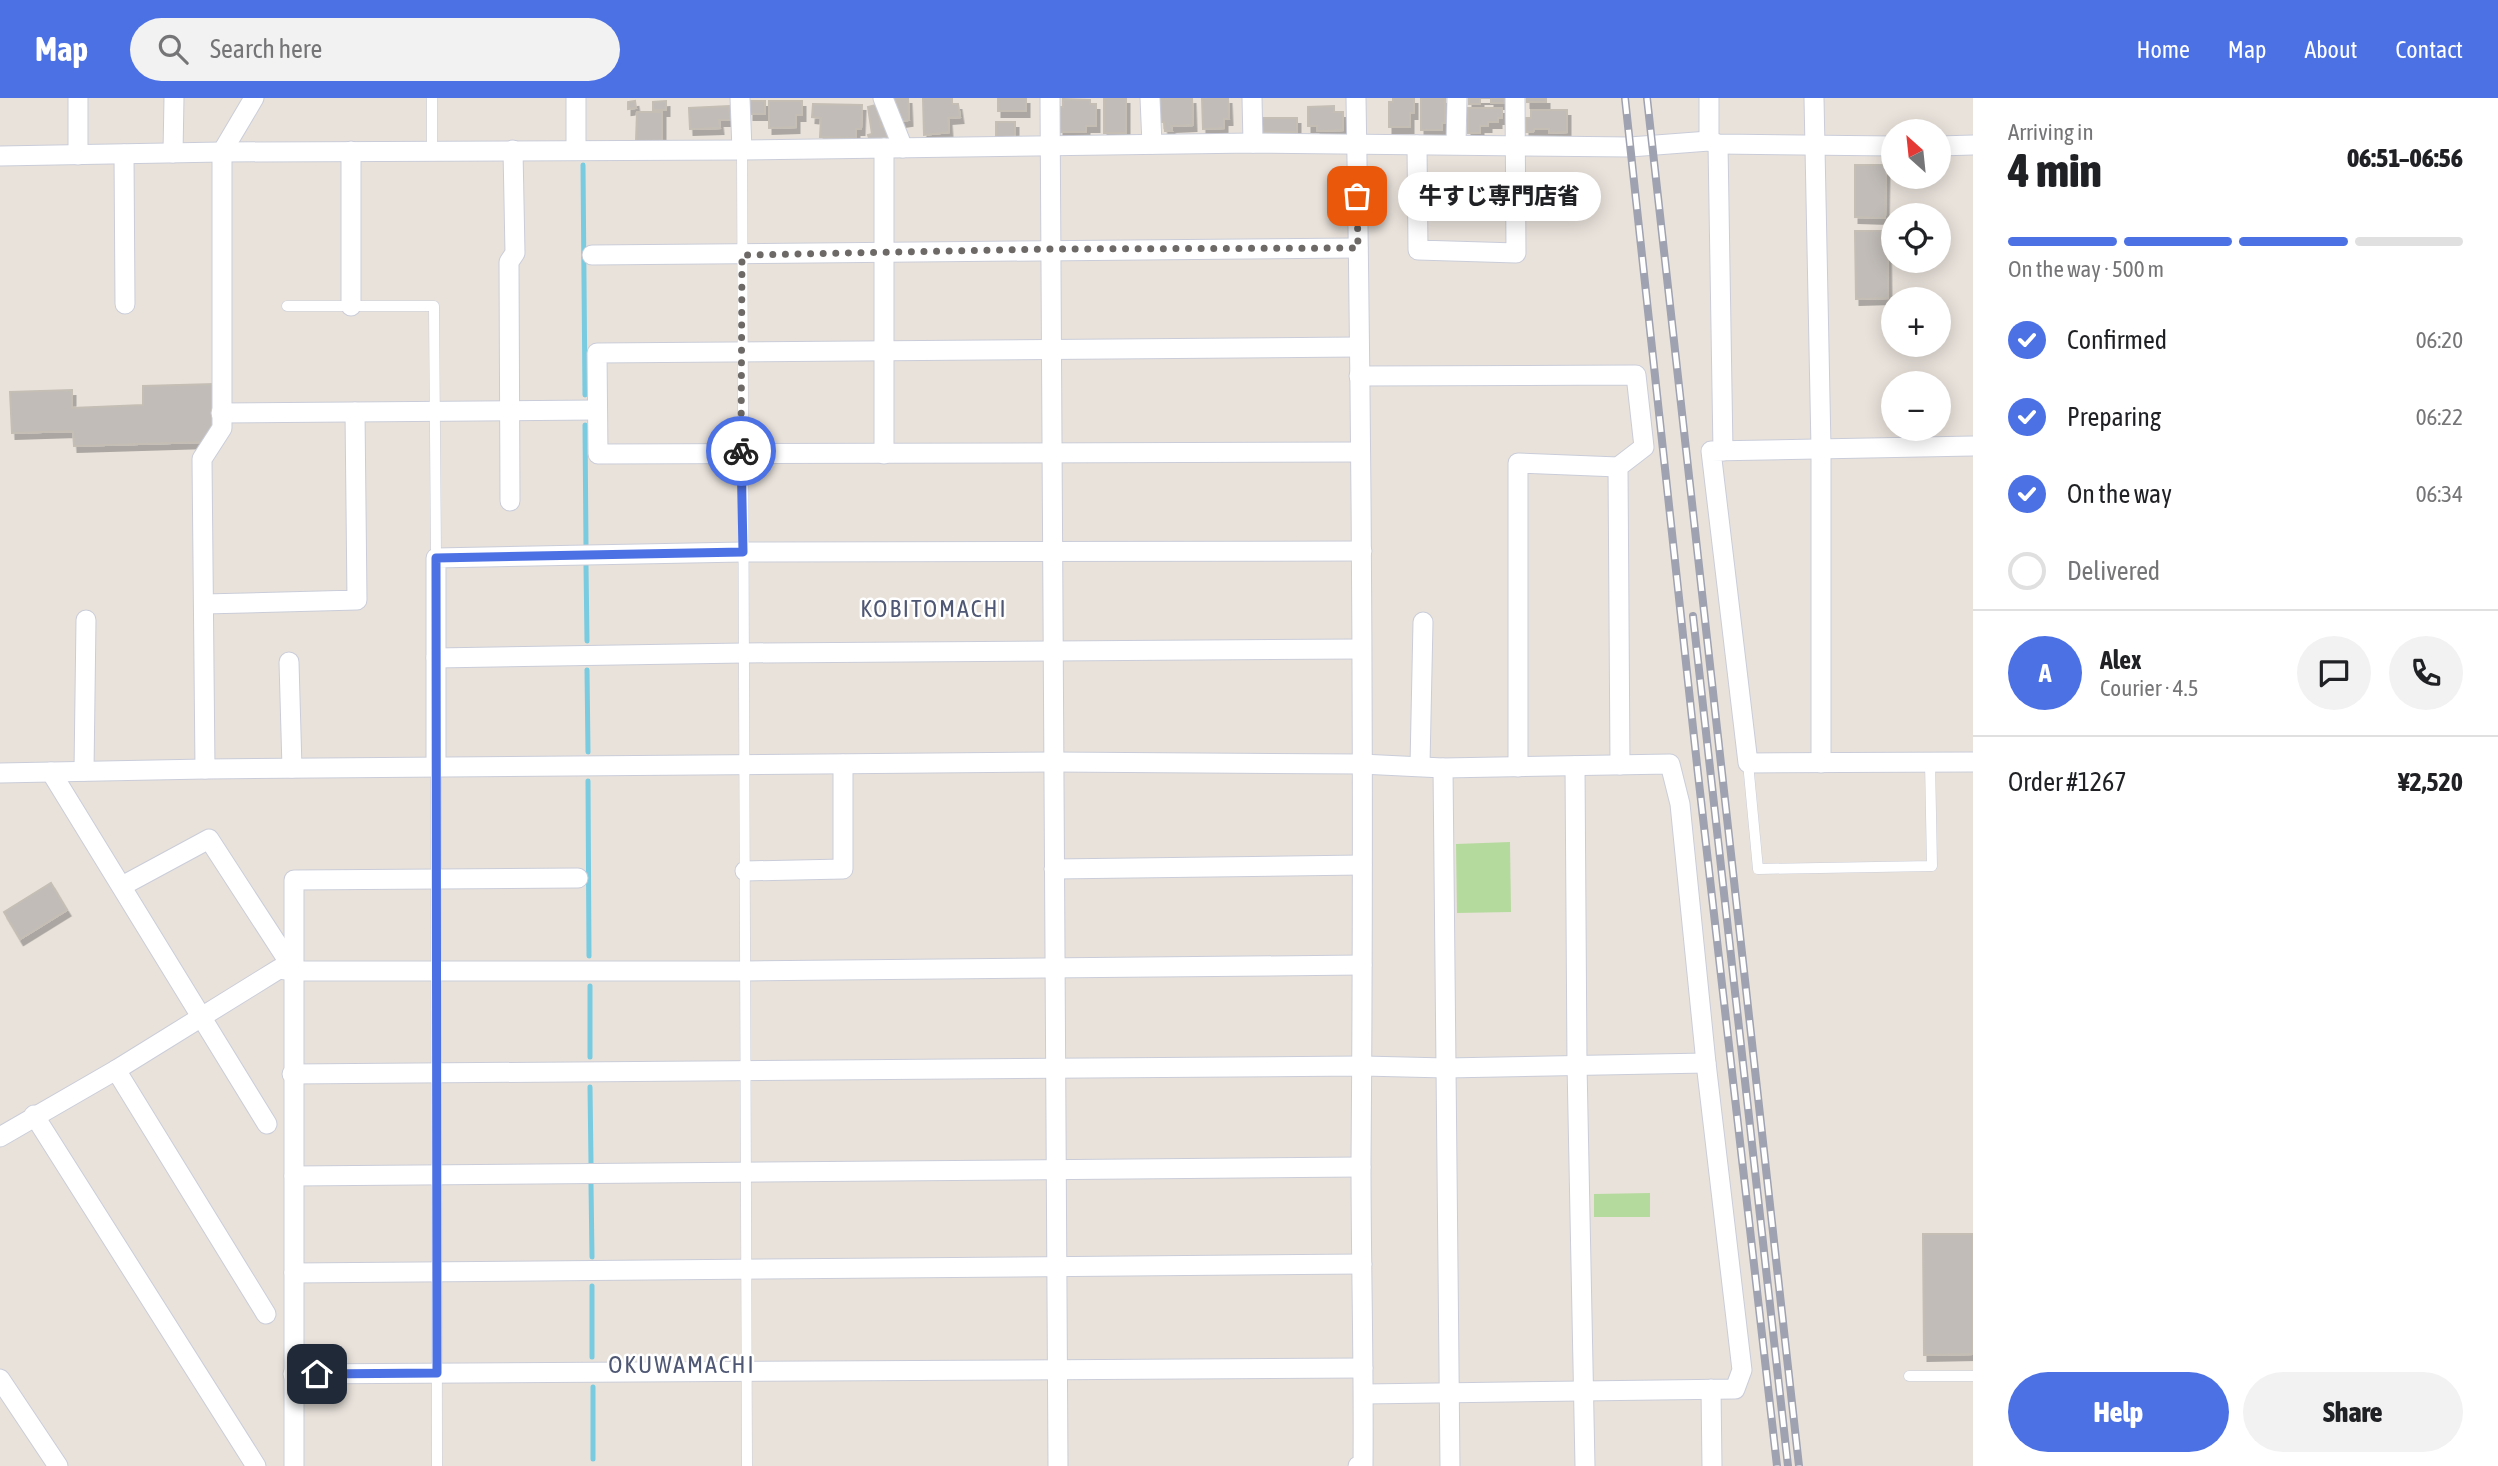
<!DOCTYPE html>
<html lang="en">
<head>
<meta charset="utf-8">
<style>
  body { margin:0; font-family:"Asap Condensed","Noto Sans JP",sans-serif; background:#f2f2f2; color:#202124; height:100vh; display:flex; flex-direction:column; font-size:26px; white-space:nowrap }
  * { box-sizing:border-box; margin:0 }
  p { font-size:23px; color:#757577 }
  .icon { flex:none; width:38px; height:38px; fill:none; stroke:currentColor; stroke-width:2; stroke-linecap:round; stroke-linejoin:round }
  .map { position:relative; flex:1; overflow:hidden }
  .details { display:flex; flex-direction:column; background:#fff; width:525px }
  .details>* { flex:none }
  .needle { width:46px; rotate:333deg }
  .buttons { position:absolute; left:1881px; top:21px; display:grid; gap:14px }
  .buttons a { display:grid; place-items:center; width:70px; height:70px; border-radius:50%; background:#fff; box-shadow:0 4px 18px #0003; font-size:35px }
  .pin { position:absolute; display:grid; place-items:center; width:60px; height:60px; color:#fff; margin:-30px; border-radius:14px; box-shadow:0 4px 10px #0006 }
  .courier { position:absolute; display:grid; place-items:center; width:70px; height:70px; margin:-35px; border:5px solid #4c71e5; border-radius:50%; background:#fff; color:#222; box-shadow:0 2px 9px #0007 }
  .bubble { position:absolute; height:49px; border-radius:24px; background:#fff; box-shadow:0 4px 18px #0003; font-size:23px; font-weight:800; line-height:49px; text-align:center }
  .head em { font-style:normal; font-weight:800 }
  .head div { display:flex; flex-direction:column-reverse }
  .head { display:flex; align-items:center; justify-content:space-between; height:119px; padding:0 35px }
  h1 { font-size:46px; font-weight:800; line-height:52px }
  .bar { display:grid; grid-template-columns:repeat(4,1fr); gap:10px 7px; align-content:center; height:84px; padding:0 35px }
  .bar i { height:9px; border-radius:5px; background:#e0e0e0 }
  .bar .on { background:#4c71e5 }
  .bar p { grid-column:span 4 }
  .line { display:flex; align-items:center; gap:18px; padding:0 35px; border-top:2px solid #e0e0e0 }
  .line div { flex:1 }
  .round { display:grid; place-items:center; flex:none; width:74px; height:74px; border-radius:37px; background:#f2f2f2 }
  ol { padding:0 35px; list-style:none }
  li { display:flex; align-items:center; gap:21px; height:77px }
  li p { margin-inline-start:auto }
  li .icon { padding:7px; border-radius:50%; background:#4c71e5; color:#fff; stroke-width:4 }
  li:last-child { color:#757577 }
  li i { width:38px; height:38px; border:4px solid #e0e0e0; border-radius:50% }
  .action { display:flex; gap:14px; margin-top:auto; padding:14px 35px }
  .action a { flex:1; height:80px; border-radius:42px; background:#4c71e5; color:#fff; font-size:28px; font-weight:800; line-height:80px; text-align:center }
  .action a+a { background:#f2f2f2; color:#202124 }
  header { display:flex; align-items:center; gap:42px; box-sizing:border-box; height:98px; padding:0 35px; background:#4c71e5; color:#fff }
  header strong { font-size:33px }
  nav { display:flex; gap:38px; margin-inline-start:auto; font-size:24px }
  .search { width:490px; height:63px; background:#f2f2f2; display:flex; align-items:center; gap:18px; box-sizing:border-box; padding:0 24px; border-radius:38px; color:#757577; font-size:26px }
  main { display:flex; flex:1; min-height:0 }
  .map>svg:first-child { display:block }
  .green { fill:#b5da9d }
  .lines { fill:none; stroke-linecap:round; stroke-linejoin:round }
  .stream { stroke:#79cbe0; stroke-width:5 }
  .building { fill:#c1bcb8; stroke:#c4beb5; stroke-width:2; filter:url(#shadow) }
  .lane-casing { stroke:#cacdd9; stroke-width:11 }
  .street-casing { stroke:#cacdd9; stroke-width:21 }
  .lane { stroke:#fff; stroke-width:10 }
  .street { stroke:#fff; stroke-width:19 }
  .rail-casing { stroke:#9fa2b0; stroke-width:8 }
  .rail { stroke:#fff; stroke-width:5; stroke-dasharray:16; stroke-linecap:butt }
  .done { stroke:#6c6967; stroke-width:7; stroke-dasharray:0 12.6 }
  .route { stroke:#4c71e5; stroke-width:9 }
  .labels { text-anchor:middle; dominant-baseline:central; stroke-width:5; stroke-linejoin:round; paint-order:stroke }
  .quarter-label { font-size:24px; letter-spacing:2px; fill:#4e5773; stroke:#fff }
</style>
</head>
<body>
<header>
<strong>Map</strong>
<div class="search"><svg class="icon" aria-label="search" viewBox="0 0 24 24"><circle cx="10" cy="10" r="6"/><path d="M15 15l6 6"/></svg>Search here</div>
<nav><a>Home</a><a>Map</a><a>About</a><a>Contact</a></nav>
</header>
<main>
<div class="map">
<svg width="1973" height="1368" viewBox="0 0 1973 1368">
  <defs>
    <filter id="shadow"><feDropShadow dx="3.5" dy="6" stdDeviation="0" flood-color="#0004"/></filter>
  </defs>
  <rect width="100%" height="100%" fill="#e9e2db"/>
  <g class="green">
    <path d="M1510,744L1511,814L1457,815L1456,746Z"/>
    <path d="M1650,1095V1119H1594V1096Z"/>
  </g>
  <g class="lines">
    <g class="stream">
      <path d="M583,67L585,297"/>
      <path d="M585,327L586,447"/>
      <path d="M586,467L587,543"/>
      <path d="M587,572L588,654"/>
      <path d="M588,683L589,858"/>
      <path d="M590,888V959"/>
      <path d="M590,989L591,1065"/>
      <path d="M591,1086L592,1159"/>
      <path d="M592,1188V1259"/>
      <path d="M593,1289V1361"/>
    </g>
  </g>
  <g class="building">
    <path d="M895,0H908L909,22L902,23Z"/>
    <path d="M923,0H952V6H958L960,19L948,20L949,34L924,37Z"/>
    <rect x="998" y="0" width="28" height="13"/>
    <rect x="1104" y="0" width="22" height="35"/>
    <path d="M1192,0L1193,27L1171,28L1172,33H1165L1164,24H1161V1Z"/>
    <path d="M1202,0H1228L1229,21H1224V30L1203,31Z"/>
    <path d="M1393,0H1414V15H1410V29H1389V4H1393Z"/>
    <path d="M1421,0H1445V25H1442V32H1421Z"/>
    <path d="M1469,0H1504V5H1491V0H1480V6H1469Z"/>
    <rect x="1527" y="0" width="19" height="4"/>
    <path d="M1063,1L1090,2V6H1096V28H1086V34H1060V9H1063Z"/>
    <path d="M635,3L636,10L628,11V4Z"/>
    <path d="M666,3V12H653V4Z"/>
    <rect x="750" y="3" width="15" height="13"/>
    <path d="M769,3H802V17H796V29L769,30Z"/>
    <path d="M813,6L862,7L861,31H856V40L820,39L821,20L812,19Z"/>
    <path d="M876,7L881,29L884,28L887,39L870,43L868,37L872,36L868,9Z"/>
    <path d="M729,8L730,22H719L720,30L690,31L689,10Z"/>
    <path d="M1334,8V14H1343V32L1317,33V28H1308V9Z"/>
    <path d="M1468,10H1502V20H1498V24H1488V28H1480V35H1468Z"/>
    <path d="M1531,12H1567V34L1549,35V31H1534L1533,34H1526V20H1531Z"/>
    <path d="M637,14H662V43H636Z"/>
    <rect x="1262" y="20" width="35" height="14"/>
    <rect x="996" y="24" width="19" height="15"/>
    <path d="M1855,67H1886L1885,120L1855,119Z"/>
    <path d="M1855,133H1887L1888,200L1856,201Z"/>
    <path d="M214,286L215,330L204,344L74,348L73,333L12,335L10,294L72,292V310L143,307V288Z"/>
    <path d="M51,785L67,812L20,841L4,814Z"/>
    <path d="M1923,1136H1973V1256L1924,1257Z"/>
  </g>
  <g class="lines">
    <g class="lane-casing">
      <g id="lane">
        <path d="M432,0V53"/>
        <path d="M742,52L747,1368"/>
        <path d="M287,208H434L436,460"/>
        <path d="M1748,665L1758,771L1932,768L1930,664"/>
        <path d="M436,669L437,1368"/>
        <path d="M1909,1278H1973"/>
      </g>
    </g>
    <g class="street-casing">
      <g id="street">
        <path d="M576,0V52"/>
        <path d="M740,0L742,52"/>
        <path d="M883,0L903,50"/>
        <path d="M1050,0L1058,1368"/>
        <path d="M1150,0L1152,46"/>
        <path d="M1252,0L1253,45"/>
        <path d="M1356,0C1362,355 1364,710 1361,1066C1361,1166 1364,1267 1363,1368H1358"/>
        <path d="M1709,0V43"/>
        <path d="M1814,0L1821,350V665"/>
        <path d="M1456,46L1457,0"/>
        <path d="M1718,46L1723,353"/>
        <path d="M1417,47L1418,152L1516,155L1515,0"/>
        <path d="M1939,48L1973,47"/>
        <path d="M351,53V208"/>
        <path d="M173,55L174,0"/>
        <path d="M124,56L125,206"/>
        <path d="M78,57V0"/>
        <path d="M0,58L222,54L742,52L1253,45L1630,49L1709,43L1718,46L1894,48"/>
        <path d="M592,157L1358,150"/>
        <path d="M1359,249L597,255L598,356L1360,354"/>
        <path d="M1359,278L1636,277L1644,349L1618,369L1620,667"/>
        <path d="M221,315L597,312"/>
        <path d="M1973,348L1711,353L1748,665L1973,664"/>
        <path d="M884,356V50"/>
        <path d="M510,403L509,164L515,155L513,52"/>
        <path d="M204,506L357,502L355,314"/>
        <path d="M436,560L744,555L1361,551"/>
        <path d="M289,564L292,670"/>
        <path d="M1420,667L1423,524"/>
        <path d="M1575,668L1577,966L1585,1368"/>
        <path d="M436,669V460L743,454L1362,453"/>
        <path d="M1518,669V365L1618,369"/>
        <path d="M1443,670L1450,1368"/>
        <path d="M205,671L202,361L222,330V54L254,0"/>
        <path d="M84,673L86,522"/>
        <path d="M51,674L267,1026"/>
        <path d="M0,675L205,671L1053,664L1361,666L1443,670L1670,666L1680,706L1706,965L1742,1272L1735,1291L1364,1296"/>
        <path d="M1054,771L1362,767"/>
        <path d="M745,773L843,771V666"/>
        <path d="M122,788L209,741L294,872"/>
        <path d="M116,972L266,1216"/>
        <path d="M292,976L1363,968L1446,970L1706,965"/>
        <path d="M34,1017L256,1368"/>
        <path d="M0,1039L116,972L279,871L294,873H745L1362,867"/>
        <path d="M294,1078L1361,1069"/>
        <path d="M294,1175L1362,1166"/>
        <path d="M293,1276L1363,1270"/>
        <path d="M0,1281L58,1368"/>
        <path d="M1711,1291L1712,1368"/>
        <path d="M294,1368V782L578,780"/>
      </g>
    </g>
    <use href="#lane" class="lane"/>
    <use href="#street" class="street"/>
    <g class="rail-casing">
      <g id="rail">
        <path d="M1625,0L1698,676L1777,1368"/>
        <path d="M1647,0L1799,1368"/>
        <path d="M1693,518L1788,1368"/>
      </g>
    </g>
    <use href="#rail" class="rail"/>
  </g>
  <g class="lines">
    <path class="done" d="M741,353L742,157L1051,151L1358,150L1357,98"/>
    <path class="route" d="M317,1276L437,1275L436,460L743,454L741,353"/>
  </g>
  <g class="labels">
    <g class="quarter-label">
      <text x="934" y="510">KOBITOMACHI</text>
      <text x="682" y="1266">OKUWAMACHI</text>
    </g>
  </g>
</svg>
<div class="buttons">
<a><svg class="needle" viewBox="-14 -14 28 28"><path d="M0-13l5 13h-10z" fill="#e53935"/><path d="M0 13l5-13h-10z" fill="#757577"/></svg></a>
<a><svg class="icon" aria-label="locate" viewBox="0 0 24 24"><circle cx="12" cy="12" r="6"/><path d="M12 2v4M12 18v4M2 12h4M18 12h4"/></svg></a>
<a>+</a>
<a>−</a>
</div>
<div class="pin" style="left:1357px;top:98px;background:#ea580c"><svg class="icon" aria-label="bag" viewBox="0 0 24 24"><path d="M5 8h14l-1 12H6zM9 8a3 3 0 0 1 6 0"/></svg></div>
<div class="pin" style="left:317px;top:1276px;background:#1f2937"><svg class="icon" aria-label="home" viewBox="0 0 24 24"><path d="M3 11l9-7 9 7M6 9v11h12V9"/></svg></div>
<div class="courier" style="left:741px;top:353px"><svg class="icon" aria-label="bike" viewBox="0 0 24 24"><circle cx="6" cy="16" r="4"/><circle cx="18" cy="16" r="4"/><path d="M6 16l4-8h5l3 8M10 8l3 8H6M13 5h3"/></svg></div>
<div class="bubble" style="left:1398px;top:74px;width:203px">牛すじ専門店省</div>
</div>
<section class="details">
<div class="head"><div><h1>4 min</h1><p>Arriving in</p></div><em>06:51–06:56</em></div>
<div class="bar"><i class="on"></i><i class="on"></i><i class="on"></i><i></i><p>On the way · 500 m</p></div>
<ol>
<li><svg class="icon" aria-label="check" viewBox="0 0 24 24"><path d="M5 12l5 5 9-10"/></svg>Confirmed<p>06:20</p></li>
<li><svg class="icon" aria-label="check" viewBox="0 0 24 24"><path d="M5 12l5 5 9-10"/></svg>Preparing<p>06:22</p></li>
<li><svg class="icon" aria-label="check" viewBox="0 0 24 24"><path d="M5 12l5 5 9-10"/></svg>On the way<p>06:34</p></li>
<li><i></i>Delivered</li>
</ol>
<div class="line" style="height:126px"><b class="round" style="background:#4c71e5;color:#fff">A</b><div><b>Alex</b><p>Courier · 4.5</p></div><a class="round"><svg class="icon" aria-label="chat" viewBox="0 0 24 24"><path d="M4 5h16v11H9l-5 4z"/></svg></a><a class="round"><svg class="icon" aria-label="phone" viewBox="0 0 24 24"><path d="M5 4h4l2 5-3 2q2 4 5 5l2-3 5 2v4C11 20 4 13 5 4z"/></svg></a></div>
<div class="line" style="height:91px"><div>Order #1267</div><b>¥2,520</b></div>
<div class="action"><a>Help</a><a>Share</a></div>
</section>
</main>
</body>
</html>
